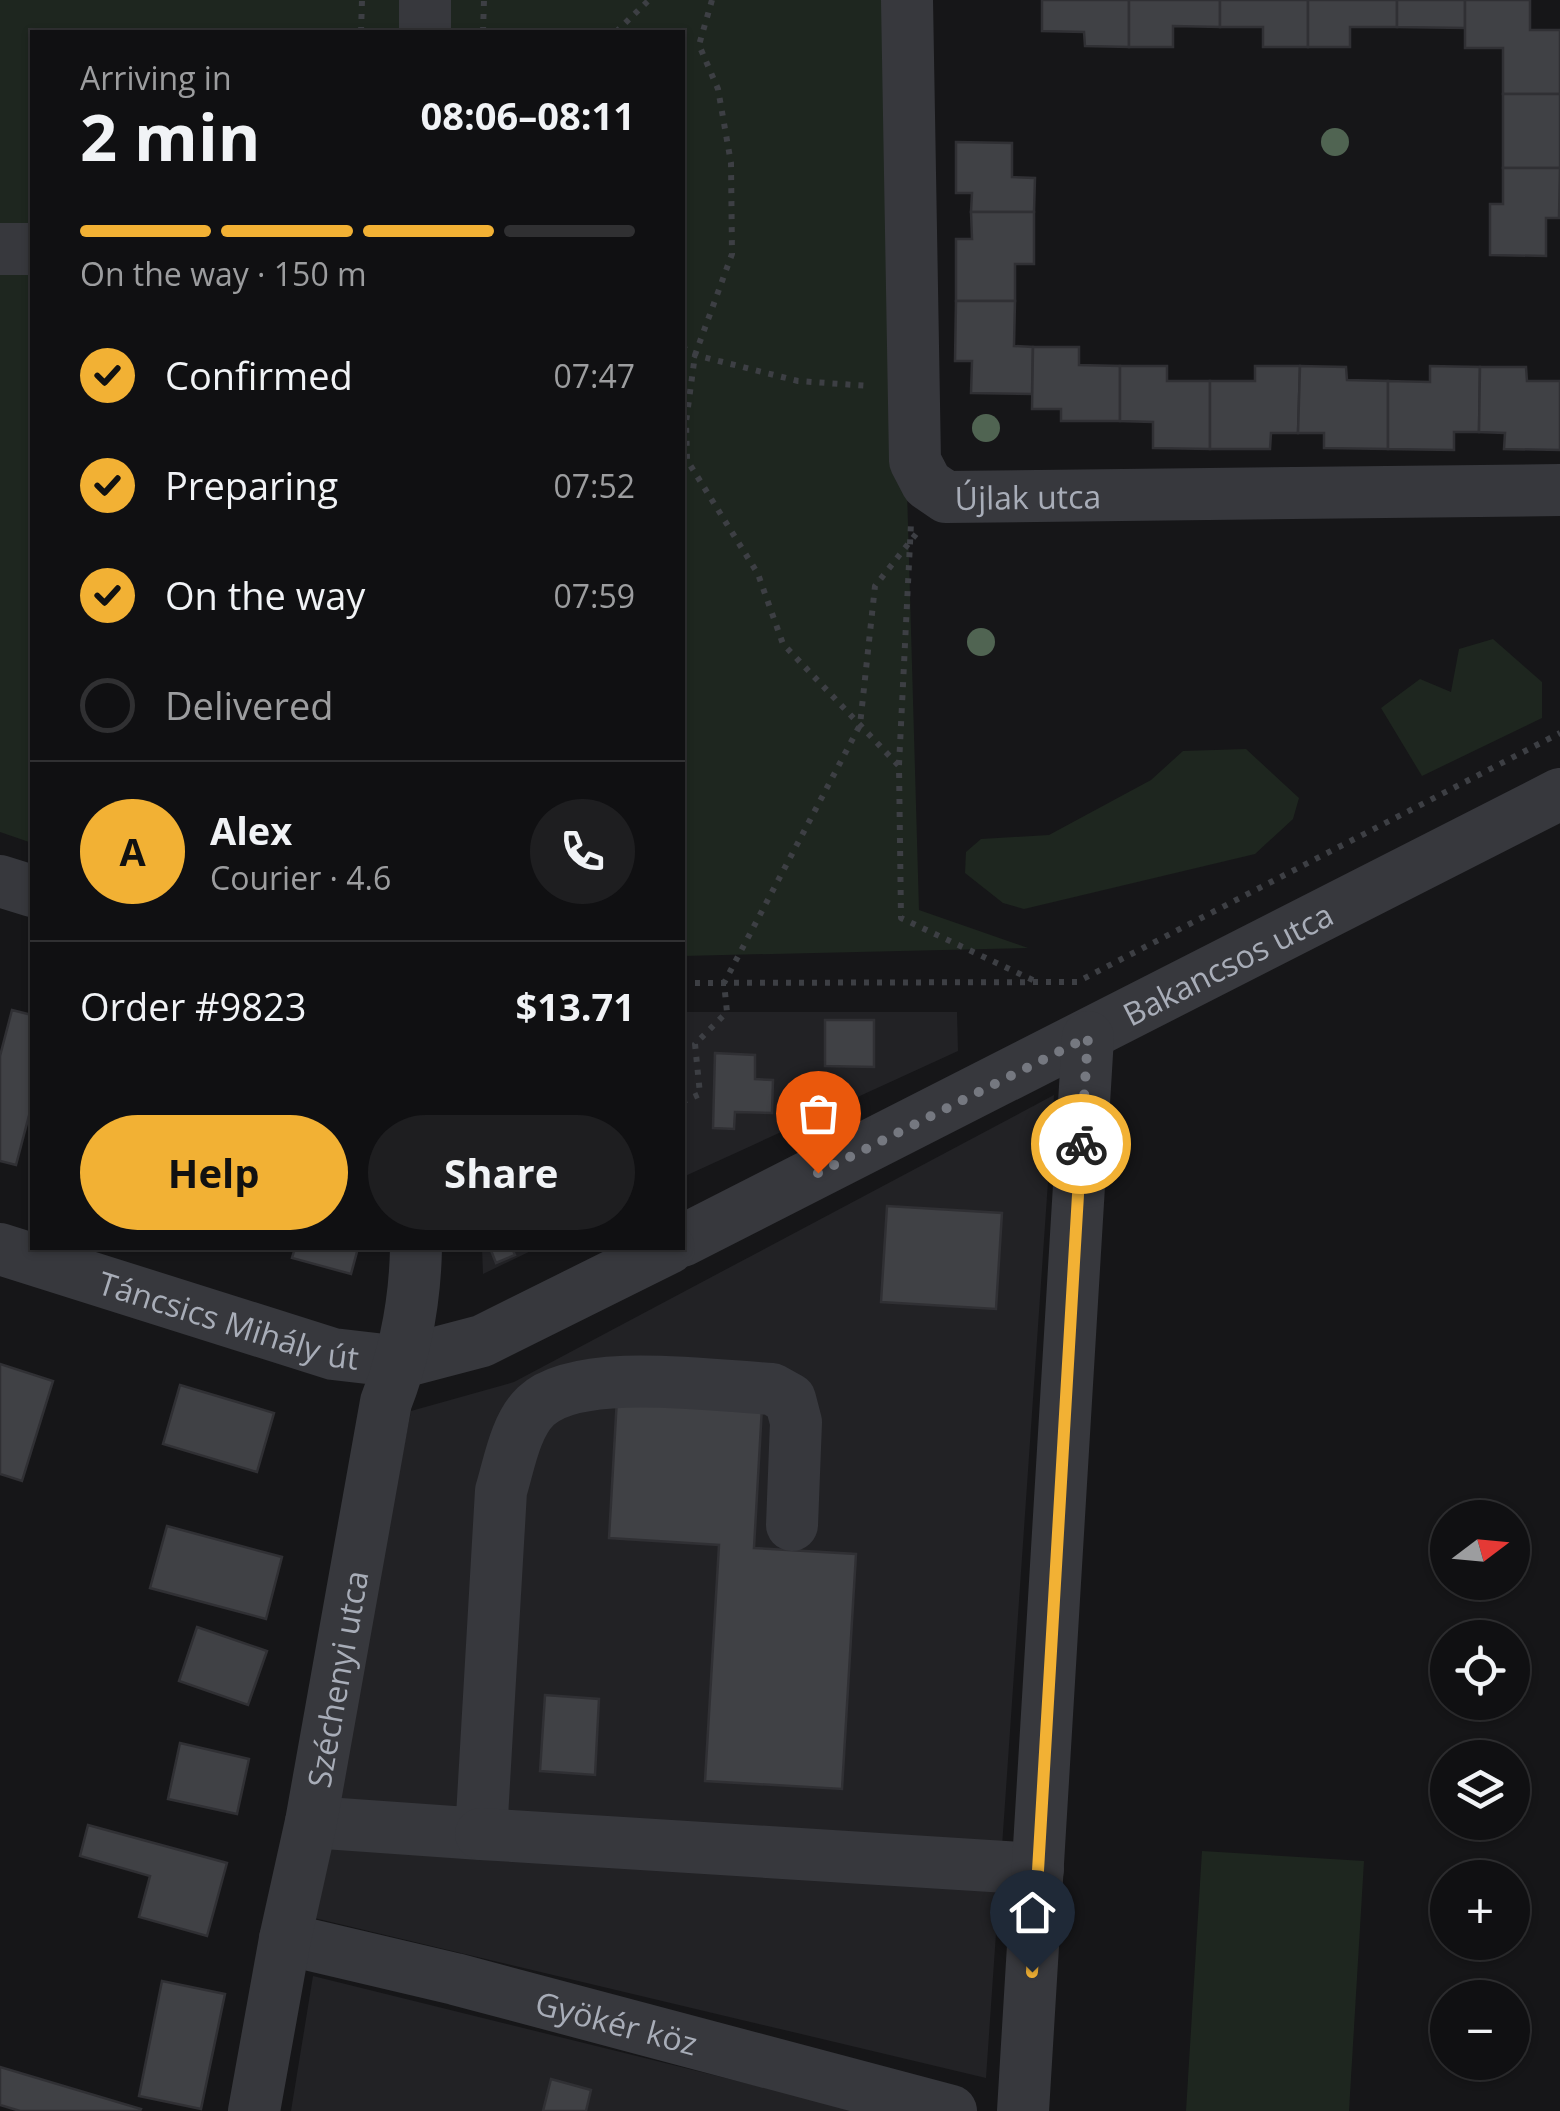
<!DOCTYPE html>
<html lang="en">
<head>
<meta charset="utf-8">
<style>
  body { margin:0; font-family:"Open Sans",sans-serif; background:#1e1e20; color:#f1f3f6; height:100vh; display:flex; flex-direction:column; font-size:38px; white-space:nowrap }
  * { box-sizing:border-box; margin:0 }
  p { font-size:32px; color:#9c9d9f }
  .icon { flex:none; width:55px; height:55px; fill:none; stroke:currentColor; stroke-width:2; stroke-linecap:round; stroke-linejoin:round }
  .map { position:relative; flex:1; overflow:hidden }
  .side { position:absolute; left:30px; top:30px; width:655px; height:1220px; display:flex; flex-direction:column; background:#101012; border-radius:0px; box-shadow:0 2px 8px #0004,0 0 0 2px #303032 }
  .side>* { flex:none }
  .needle { width:65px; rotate:74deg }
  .buttons { position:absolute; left:1430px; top:1500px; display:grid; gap:20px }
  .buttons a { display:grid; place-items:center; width:100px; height:100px; border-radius:50%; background:#101012; box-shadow:0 2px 8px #0004,0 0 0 2px #303032; font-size:50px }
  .pin { position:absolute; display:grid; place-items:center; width:85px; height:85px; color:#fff; margin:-102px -42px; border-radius:50% 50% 50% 0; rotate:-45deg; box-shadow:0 0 10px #0007 }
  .pin .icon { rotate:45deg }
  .courier { position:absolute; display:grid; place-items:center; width:100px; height:100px; margin:-50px; border:8px solid #f2b134; border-radius:50%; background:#fff; color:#222; box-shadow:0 2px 12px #0007 }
  .head em { font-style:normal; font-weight:700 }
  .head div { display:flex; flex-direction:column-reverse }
  .head { display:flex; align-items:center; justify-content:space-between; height:170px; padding:0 50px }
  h1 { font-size:65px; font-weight:700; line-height:75px }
  .bar { display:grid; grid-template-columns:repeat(4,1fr); gap:15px 10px; align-content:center; height:120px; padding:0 50px }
  .bar i { height:12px; border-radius:8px; background:#303032 }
  .bar .active { background:#f2b134 }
  .bar p { grid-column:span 4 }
  .line { display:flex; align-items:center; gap:25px; padding:0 50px; border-top:2px solid #303032 }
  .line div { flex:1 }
  .round { display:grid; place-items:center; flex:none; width:105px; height:105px; border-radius:52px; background:#1e1e20 }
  ol { padding:0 50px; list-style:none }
  li { display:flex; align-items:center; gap:30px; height:110px }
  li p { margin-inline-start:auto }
  li .icon { padding:10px; border-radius:50%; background:#f2b134; color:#111; stroke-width:4 }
  li:last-child { color:#9c9d9f }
  li i { width:55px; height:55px; border:5px solid #303032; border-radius:50% }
  .cta { display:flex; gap:20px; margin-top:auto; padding:20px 50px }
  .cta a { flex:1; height:115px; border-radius:60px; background:#f2b134; color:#111; font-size:40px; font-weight:700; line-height:115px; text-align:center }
  .cta a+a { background:#1e1e20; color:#f1f3f6 }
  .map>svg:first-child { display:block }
  .built { fill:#222225 }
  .green { fill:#1e261f }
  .building { fill:#404145; stroke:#303034; stroke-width:2.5 }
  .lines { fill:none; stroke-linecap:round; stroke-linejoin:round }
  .path { stroke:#3d3f44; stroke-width:6; stroke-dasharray:5 8; stroke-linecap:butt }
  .minor { stroke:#37383d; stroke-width:52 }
  .tree { fill:#506452 }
  .done { stroke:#757880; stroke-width:10; stroke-dasharray:0 18 }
  .route { stroke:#f2b134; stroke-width:12 }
  .labels { text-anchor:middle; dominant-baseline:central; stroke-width:8; stroke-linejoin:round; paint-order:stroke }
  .street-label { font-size:32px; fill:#a8adb8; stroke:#111113 }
</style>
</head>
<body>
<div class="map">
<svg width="1560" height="2111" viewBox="0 0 1560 2111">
  <rect width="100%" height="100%" fill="#161618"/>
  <g class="built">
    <path d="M683,1012H957L958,1051L683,1177Z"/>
    <path d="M1054,1095L986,2078L310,1917L411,1411L514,1382Z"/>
    <path d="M482,1248H537L483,1274Z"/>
    <path d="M313,1976L859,2111H291Z"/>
  </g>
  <g class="green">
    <path d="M0,0H893L919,910L1028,948L683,956L682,32H32V843L0,832Z"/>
    <path d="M1493,639L1542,682V718L1422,776L1381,708L1420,679L1451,692L1459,649Z"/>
    <path d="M1246,749L1299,798L1293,819L1255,854L1024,909L1003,903L965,873L966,852L981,839L1049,835L1151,780L1183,751Z"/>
    <path d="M1202,1851L1364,1861L1349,2111H1186Z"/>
  </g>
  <g class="building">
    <path d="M1042,0H1129V47L1085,46L1084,32L1042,31Z"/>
    <path d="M1129,0H1220V27L1173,26V47H1129Z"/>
    <path d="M1220,0H1308V47H1263V27H1220Z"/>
    <path d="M1308,0H1397V27H1350V47H1308Z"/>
    <path d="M1397,0H1465V28L1397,27Z"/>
    <path d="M1465,0H1530V30H1560V94H1503V48H1465Z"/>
    <rect x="1503" y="94" width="57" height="74"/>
    <path d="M956,142L1012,143V177L1035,178L1034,212H971L972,193H956Z"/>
    <path d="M1503,168H1560L1559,218H1546V256L1490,255V204H1503Z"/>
    <path d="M971,212H1034V264H1015V301H956V239H972Z"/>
    <path d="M956,301H1015L1014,346L1033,347L1032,394L971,393L972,361H955Z"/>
    <path d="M1033,347H1079V365L1120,366V421H1061V409H1032Z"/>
    <path d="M1120,366H1167V381H1210V449L1153,448V422L1120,421Z"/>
    <path d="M1255,366H1300L1298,433H1271L1270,449H1210V381H1255Z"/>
    <path d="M1300,366L1346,367L1347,380L1388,381V449L1324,448V433H1298Z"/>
    <path d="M1430,366L1480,367L1479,432H1454V450L1388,449V381L1430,382Z"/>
    <path d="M1480,367H1526L1527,381H1560V450L1504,449L1505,433L1479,432Z"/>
    <path d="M12,1010L32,1015V1104L16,1165L0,1161V1056Z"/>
    <path d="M825,1020H874V1067L825,1066Z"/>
    <path d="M715,1053L755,1055V1079L773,1080L772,1113L735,1112L734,1129L713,1128Z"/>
    <path d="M887,1206L1002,1213L996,1309L881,1302Z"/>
    <path d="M295,1248H358L351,1274L292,1258Z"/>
    <path d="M490,1248H512L515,1255L496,1263Z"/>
    <path d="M0,1364L53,1381L22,1481L0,1474Z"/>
    <path d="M180,1385L274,1413L257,1472L163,1444Z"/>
    <path d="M617,1398L762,1407L754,1548L856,1554L842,1789L705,1781L719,1545L609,1538Z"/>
    <path d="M167,1526L282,1557L266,1619L150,1588Z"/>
    <path d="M197,1627L267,1651L248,1705L179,1681Z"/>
    <path d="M545,1695L599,1699L595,1775L540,1771Z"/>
    <path d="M180,1743L249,1759L237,1814L168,1799Z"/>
    <path d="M88,1825L227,1863L207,1936L139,1917L150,1876L80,1856Z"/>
    <path d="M162,1981L225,1994L201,2109L139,2096Z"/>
    <path d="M0,2067L141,2109L140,2111H20L0,2105Z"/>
    <path d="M551,2079L591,2090L586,2111H543Z"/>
  </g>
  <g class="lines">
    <g class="path">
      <path d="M712,0L699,45L718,89L731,163L732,254L695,355L686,422L687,460L758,574L783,644L899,766L901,918L1037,982"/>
      <path d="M361,32L362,0"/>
      <path d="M483,32L484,0"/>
      <path d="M616,32L649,0"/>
      <path d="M682,347L695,355L798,381L870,386"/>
      <path d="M899,765L911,523"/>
      <path d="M682,983L1077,982L1560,733"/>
      <path d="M682,1102L700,1094L695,1044L727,1012L724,983L860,725L875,586L920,529"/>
    </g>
    <g class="minor">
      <path id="s1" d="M907,0L915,461L927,484L946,497L1560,490"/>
      <path d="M425,32V0"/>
      <path d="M0,249H32"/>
      <path d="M0,881L32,891"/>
      <path id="s2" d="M682,1241L1560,794"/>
      <path id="s3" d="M0,1249L333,1354L402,1362L482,1341L669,1248"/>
      <path d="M311,1822L481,1834L501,1491C509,1465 515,1426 536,1406C578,1366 715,1386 772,1389L790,1399L796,1422L792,1525"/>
      <path d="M481,1834L1038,1869"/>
      <path id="s4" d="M285,1939L455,1979L951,2111"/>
      <path id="s5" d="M254,2111L285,1939L311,1822L386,1402C406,1351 415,1302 416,1248"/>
      <path d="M1023,2111L1088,1037"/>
    </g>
  </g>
  <g class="tree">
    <circle cx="1335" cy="142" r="14"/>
    <circle cx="986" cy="428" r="14"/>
    <circle cx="981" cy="642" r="14"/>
  </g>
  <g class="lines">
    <path class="done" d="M818,1173L1088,1037L1081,1144"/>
    <path class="route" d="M1032,1972L1081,1144"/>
  </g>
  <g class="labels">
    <g class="street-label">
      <text stroke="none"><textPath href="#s1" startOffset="592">Újlak utca</textPath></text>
      <text stroke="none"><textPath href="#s2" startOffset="612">Bakancsos utca</textPath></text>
      <text stroke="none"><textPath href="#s3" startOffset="240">Táncsics Mihály út</textPath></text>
      <text stroke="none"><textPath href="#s5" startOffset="440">Széchenyi utca</textPath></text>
      <text stroke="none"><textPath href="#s4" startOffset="342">Gyökér köz</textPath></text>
    </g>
  </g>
</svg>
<div class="buttons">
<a><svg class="needle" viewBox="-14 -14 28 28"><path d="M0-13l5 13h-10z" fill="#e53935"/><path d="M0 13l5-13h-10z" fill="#9c9d9f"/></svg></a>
<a><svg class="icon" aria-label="locate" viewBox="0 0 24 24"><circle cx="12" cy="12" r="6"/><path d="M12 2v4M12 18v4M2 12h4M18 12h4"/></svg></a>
<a><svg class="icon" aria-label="layers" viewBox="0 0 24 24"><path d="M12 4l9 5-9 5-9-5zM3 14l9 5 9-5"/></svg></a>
<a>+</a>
<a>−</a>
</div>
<div class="pin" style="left:818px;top:1173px;background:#ea580c"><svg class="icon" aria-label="bag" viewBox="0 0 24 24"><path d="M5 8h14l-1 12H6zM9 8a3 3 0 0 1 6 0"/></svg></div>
<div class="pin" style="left:1032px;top:1972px;background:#1f2937"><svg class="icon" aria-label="home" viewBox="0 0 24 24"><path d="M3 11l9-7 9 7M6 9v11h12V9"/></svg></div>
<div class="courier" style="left:1081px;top:1144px"><svg class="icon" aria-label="bike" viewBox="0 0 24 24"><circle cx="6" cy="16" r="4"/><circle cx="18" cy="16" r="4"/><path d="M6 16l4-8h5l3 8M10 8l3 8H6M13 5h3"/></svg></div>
<section class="side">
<div class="head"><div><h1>2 min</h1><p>Arriving in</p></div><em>08:06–08:11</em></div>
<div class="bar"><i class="active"></i><i class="active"></i><i class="active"></i><i></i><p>On the way · 150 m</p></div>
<ol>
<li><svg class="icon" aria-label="check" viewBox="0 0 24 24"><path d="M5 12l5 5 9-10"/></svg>Confirmed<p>07:47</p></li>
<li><svg class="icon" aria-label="check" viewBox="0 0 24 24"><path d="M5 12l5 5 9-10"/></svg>Preparing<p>07:52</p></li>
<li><svg class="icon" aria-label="check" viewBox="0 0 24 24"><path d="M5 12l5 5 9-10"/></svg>On the way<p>07:59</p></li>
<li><i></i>Delivered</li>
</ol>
<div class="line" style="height:180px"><b class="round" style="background:#f2b134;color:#111">A</b><div><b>Alex</b><p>Courier · 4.6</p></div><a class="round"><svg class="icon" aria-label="phone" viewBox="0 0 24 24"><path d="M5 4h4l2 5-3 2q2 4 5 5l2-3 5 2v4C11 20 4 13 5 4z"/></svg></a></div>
<div class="line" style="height:130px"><div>Order #9823</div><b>$13.71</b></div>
<div class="cta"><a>Help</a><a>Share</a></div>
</section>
</div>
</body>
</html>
